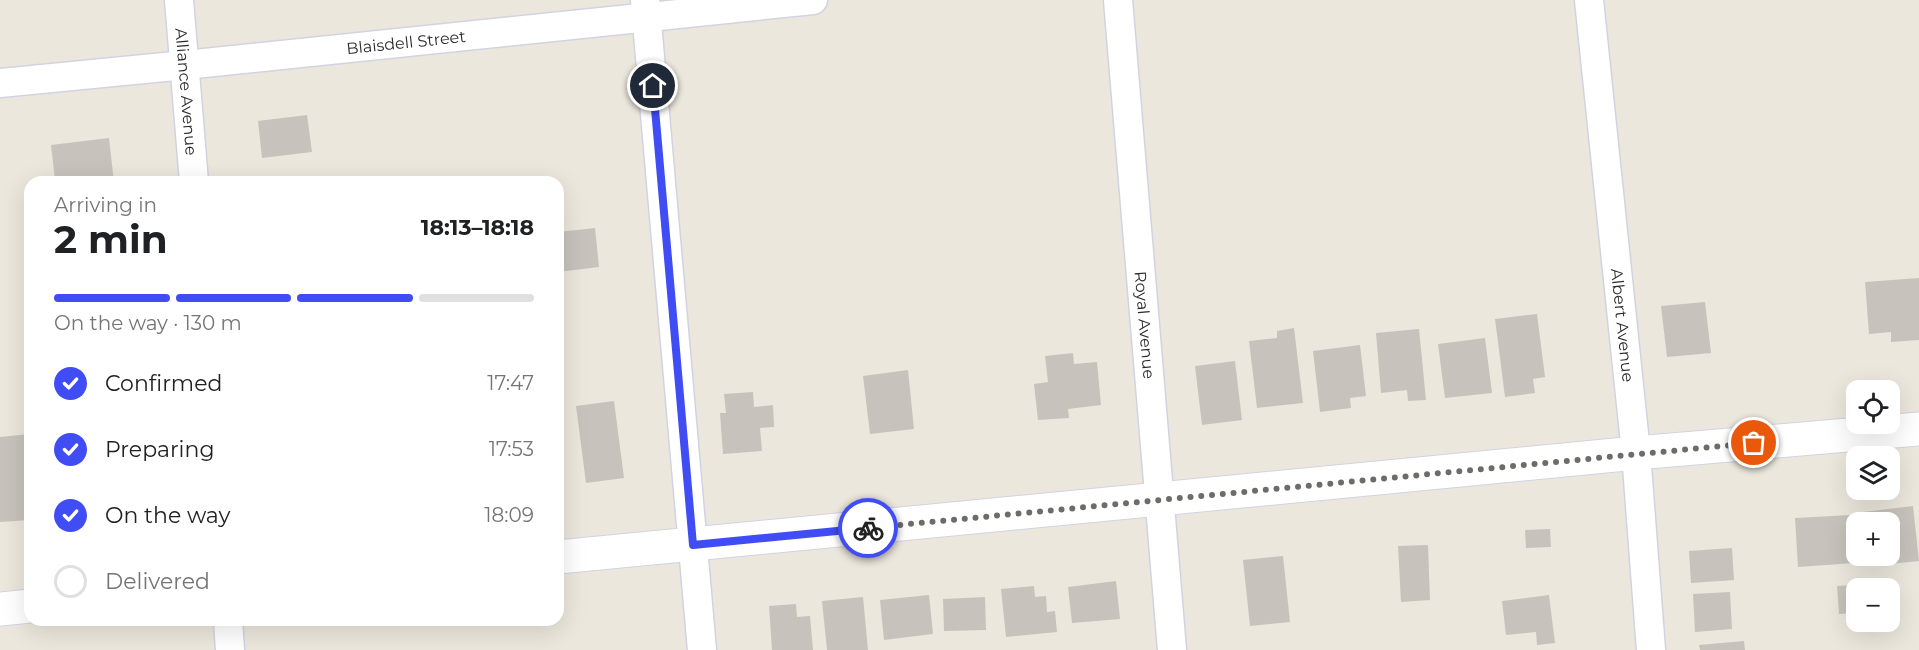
<!DOCTYPE html>
<html lang="en">
<head>
<meta charset="utf-8">
<style>
  body { margin:0; font-family:Montserrat,sans-serif; background:#f2f2f2; color:#202124; height:100vh; display:flex; flex-direction:column; font-size:22px; white-space:nowrap }
  * { box-sizing:border-box; margin:0 }
  p { font-size:20px; color:#757577 }
  .icon { flex:none; width:33px; height:33px; fill:none; stroke:currentColor; stroke-width:2; stroke-linecap:round; stroke-linejoin:round }
  .map { position:relative; flex:1; overflow:hidden }
  .sheet { position:absolute; left:24px; top:176px; width:540px; height:450px; display:flex; flex-direction:column; background:#fff; border-radius:18px; box-shadow:0 6px 24px #0002 }
  .sheet>* { flex:none }
  .controls { position:absolute; left:1846px; top:380px; display:grid; gap:12px }
  .controls a { display:grid; place-items:center; width:54px; height:54px; border-radius:12px; background:#fff; box-shadow:0 6px 24px #0002; font-size:30px }
  .pin { position:absolute; display:grid; place-items:center; width:51px; height:51px; color:#fff; margin:-26px; border:3px solid #fff; border-radius:50%; box-shadow:0 2px 6px #0007 }
  .courier { position:absolute; display:grid; place-items:center; width:60px; height:60px; margin:-30px; border:4px solid #414df4; border-radius:50%; background:#fff; color:#222; box-shadow:0 2px 8px #0007 }
  .overview em { font-style:normal; font-weight:700 }
  .overview div { display:flex; flex-direction:column-reverse }
  .overview { display:flex; align-items:center; justify-content:space-between; height:102px; padding:0 30px }
  h1 { font-size:39px; font-weight:700; line-height:45px }
  .bar { display:grid; grid-template-columns:repeat(4,1fr); gap:9px 6px; align-content:center; height:72px; padding:0 30px }
  .bar i { height:8px; border-radius:4px; background:#e0e0e0 }
  .bar .current { background:#414df4 }
  .bar p { grid-column:span 4 }
  ol { padding:0 30px; list-style:none }
  li { display:flex; align-items:center; gap:18px; height:66px }
  li p { margin-inline-start:auto }
  li .icon { padding:6px; border-radius:50%; background:#414df4; color:#fff; stroke-width:4 }
  li:last-child { color:#757577 }
  li i { width:33px; height:33px; border:3px solid #e0e0e0; border-radius:50% }
  .map>svg:first-child { display:block }
  .building { fill:#c7c3bc }
  .lines { fill:none; stroke-linecap:round; stroke-linejoin:round }
  .minor-casing { stroke:#d2d3e2; stroke-width:31 }
  .secondary-casing { stroke:#d2d3e2; stroke-width:35 }
  .minor { stroke:#fff; stroke-width:28 }
  .secondary { stroke:#fff; stroke-width:33 }
  .done { stroke:#6e6c68; stroke-width:6; stroke-dasharray:0 10.8 }
  .route { stroke:#414df4; stroke-width:8 }
  .labels { text-anchor:middle; dominant-baseline:central; stroke-width:6; stroke-linejoin:round; paint-order:stroke }
  .street-label { font-size:16px; fill:#2a2a2a; stroke:#fff }
</style>
</head>
<body>
<div class="map">
<svg width="1919" height="650" viewBox="0 0 1919 650">
  <rect width="100%" height="100%" fill="#ece7dc"/>
  <g class="building">
    <path d="M307,115L312,152L262,158L258,121Z"/>
    <path d="M109,138L114,182H77V178L55,180L51,145Z"/>
    <path d="M595,228L599,267L558,272V232Z"/>
    <path d="M1919,278V340L1891,342V332L1869,334L1865,282Z"/>
    <path d="M1705,302L1711,353L1667,357L1661,306Z"/>
    <path d="M1537,314L1545,377L1533,379L1535,393L1505,397L1495,319Z"/>
    <path d="M1294,328L1303,403L1257,408L1249,341L1277,338V331Z"/>
    <path d="M1419,329L1426,400L1408,401L1407,390L1381,393L1376,333Z"/>
    <path d="M1485,338L1492,393L1445,398L1438,344Z"/>
    <path d="M1360,345L1366,396L1350,398L1351,408L1320,412L1313,351Z"/>
    <path d="M1073,353L1074,364L1097,362L1101,405L1068,409L1069,418L1038,420L1034,384L1048,382L1045,356Z"/>
    <path d="M1235,361L1242,420L1202,425L1195,366Z"/>
    <path d="M908,370L914,429L870,434L863,376Z"/>
    <path d="M753,392L754,407L773,405L774,427L760,428L762,451L723,454L720,413H726L724,394Z"/>
    <path d="M614,401L624,478L586,483L576,406Z"/>
    <path d="M30,434V520L0,522V437Z"/>
    <path d="M1913,506L1919,561L1889,564L1887,555H1890V522H1864L1863,512Z"/>
    <path d="M1851,515L1854,563L1798,567L1795,518Z"/>
    <path d="M1550,529L1551,547L1526,548L1525,530Z"/>
    <path d="M1428,545L1430,600L1401,602L1398,546Z"/>
    <path d="M1732,548L1734,580L1691,583L1689,551Z"/>
    <path d="M1283,556L1290,622L1250,626L1243,560Z"/>
    <path d="M1116,581L1120,619L1072,623L1068,587Z"/>
    <path d="M1868,584V588H1857V613L1839,614L1837,586Z"/>
    <path d="M1034,586L1035,597L1046,596L1047,612L1055,611L1057,632L1006,637L1001,589Z"/>
    <path d="M1730,592L1732,629L1695,632L1693,594Z"/>
    <path d="M929,595L933,634L884,640L880,600Z"/>
    <path d="M1549,595L1555,643L1537,645L1536,632L1506,635L1502,601Z"/>
    <path d="M863,597L868,650H827L822,601Z"/>
    <path d="M985,597L986,630L944,631L943,599Z"/>
    <path d="M796,604L797,617L810,616L813,650H772L769,606Z"/>
    <path d="M1744,641L1745,650H1700L1699,645Z"/>
  </g>
  <g class="lines">
    <g class="minor-casing">
      <g id="minor">
        <path id="s1" d="M179,0L194,182"/>
        <path d="M645,0L702,650"/>
        <path id="s2" d="M1118,0L1172,650"/>
        <path id="s3" d="M1589,0L1636,453L1651,650"/>
        <path id="s4" d="M0,83L185,65L813,0"/>
        <path d="M228,620L230,650"/>
      </g>
    </g>
    <g class="secondary-casing">
      <g id="secondary">
        <path d="M558,557L1636,453L1919,429"/>
        <path d="M0,609L30,606"/>
      </g>
    </g>
    <use href="#minor" class="minor"/>
    <use href="#secondary" class="secondary"/>
  </g>
  <g class="lines">
    <path class="done" d="M868,528L1754,443"/>
    <path class="route" d="M653,86L693,545L868,528"/>
  </g>
  <g class="labels">
    <g class="street-label">
      <text stroke="none"><textPath href="#s4" startOffset="408">Blaisdell Street</textPath></text>
      <text stroke="none"><textPath href="#s1" startOffset="92">Alliance Avenue</textPath></text>
      <text stroke="none"><textPath href="#s2" startOffset="326">Royal Avenue</textPath></text>
      <text stroke="none"><textPath href="#s3" startOffset="327">Albert Avenue</textPath></text>
    </g>
  </g>
</svg>
<div class="controls">
<a><svg class="icon" aria-label="locate" viewBox="0 0 24 24"><circle cx="12" cy="12" r="6"/><path d="M12 2v4M12 18v4M2 12h4M18 12h4"/></svg></a>
<a><svg class="icon" aria-label="layers" viewBox="0 0 24 24"><path d="M12 4l9 5-9 5-9-5zM3 14l9 5 9-5"/></svg></a>
<a>+</a>
<a>−</a>
</div>
<div class="pin" style="left:1754px;top:443px;background:#ea580c"><svg class="icon" aria-label="bag" viewBox="0 0 24 24"><path d="M5 8h14l-1 12H6zM9 8a3 3 0 0 1 6 0"/></svg></div>
<div class="pin" style="left:653px;top:86px;background:#1f2937"><svg class="icon" aria-label="home" viewBox="0 0 24 24"><path d="M3 11l9-7 9 7M6 9v11h12V9"/></svg></div>
<div class="courier" style="left:868px;top:528px"><svg class="icon" aria-label="bike" viewBox="0 0 24 24"><circle cx="6" cy="16" r="4"/><circle cx="18" cy="16" r="4"/><path d="M6 16l4-8h5l3 8M10 8l3 8H6M13 5h3"/></svg></div>
<section class="sheet">
<div class="overview"><div><h1>2 min</h1><p>Arriving in</p></div><em>18:13–18:18</em></div>
<div class="bar"><i class="current"></i><i class="current"></i><i class="current"></i><i></i><p>On the way · 130 m</p></div>
<ol>
<li><svg class="icon" aria-label="check" viewBox="0 0 24 24"><path d="M5 12l5 5 9-10"/></svg>Confirmed<p>17:47</p></li>
<li><svg class="icon" aria-label="check" viewBox="0 0 24 24"><path d="M5 12l5 5 9-10"/></svg>Preparing<p>17:53</p></li>
<li><svg class="icon" aria-label="check" viewBox="0 0 24 24"><path d="M5 12l5 5 9-10"/></svg>On the way<p>18:09</p></li>
<li><i></i>Delivered</li>
</ol>
</section>
</div>
</body>
</html>
